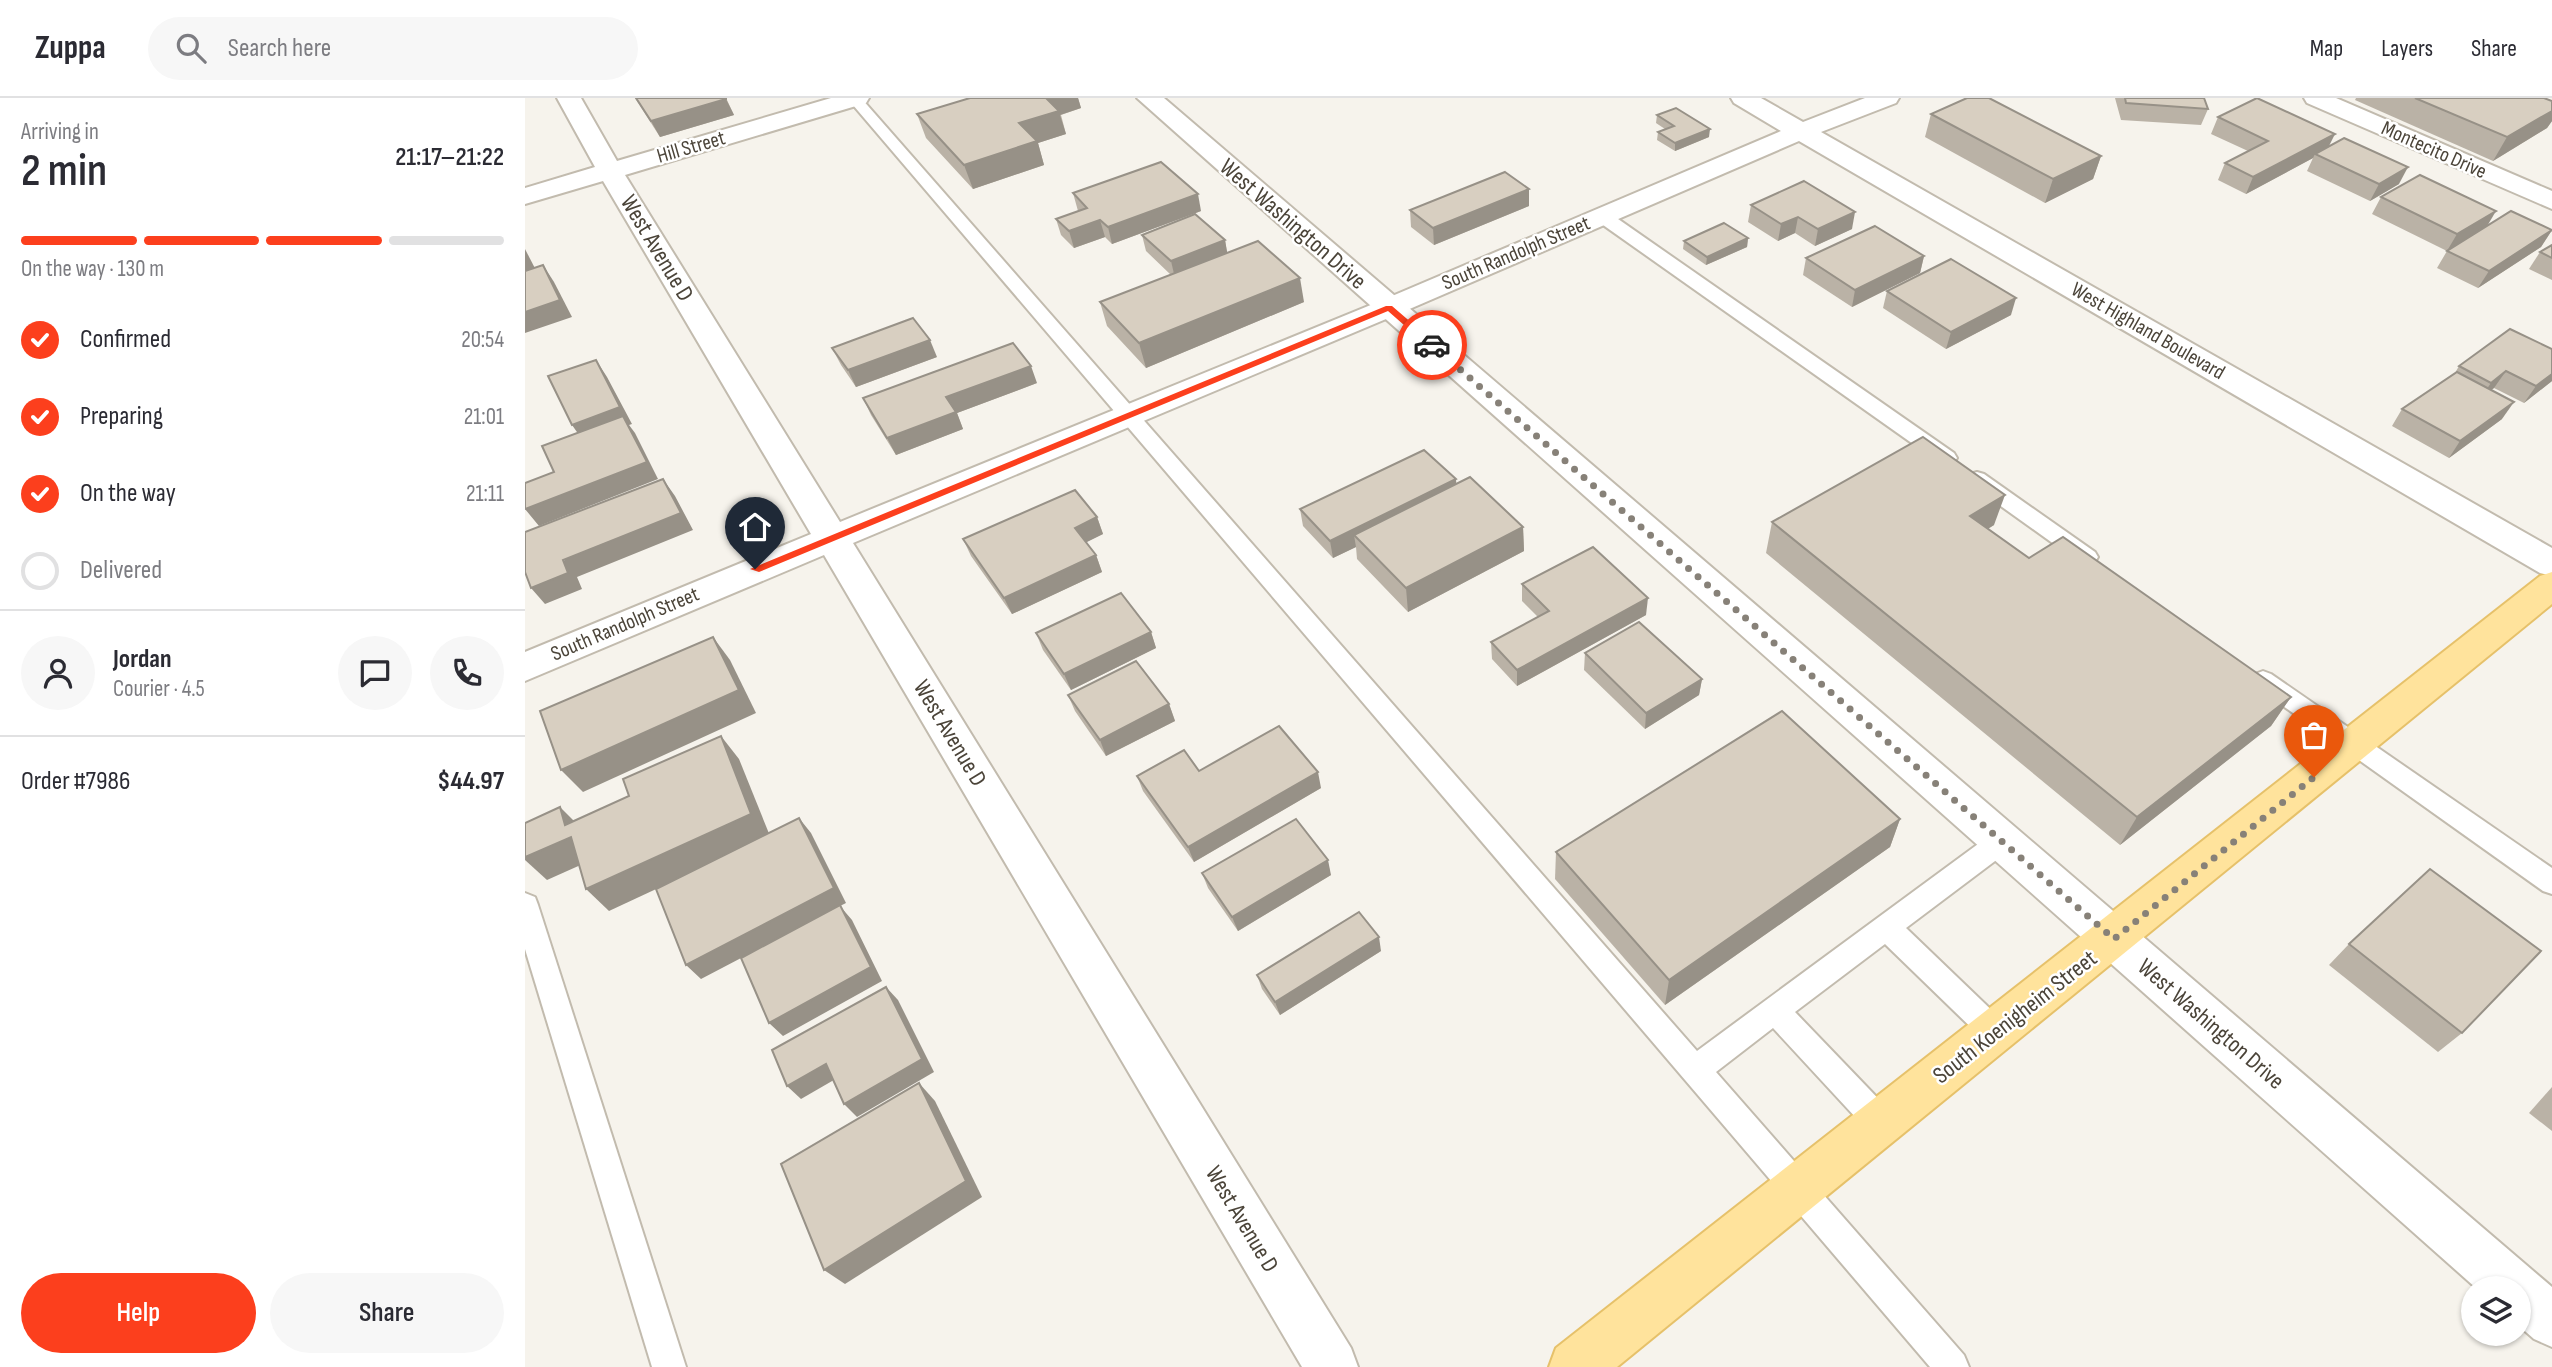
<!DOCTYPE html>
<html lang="en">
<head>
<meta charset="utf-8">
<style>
  body { margin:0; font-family:"Sofia Sans Condensed",sans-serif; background:#f7f7f7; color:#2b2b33; height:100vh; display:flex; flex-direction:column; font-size:26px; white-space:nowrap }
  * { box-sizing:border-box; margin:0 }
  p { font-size:23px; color:#7c7c81 }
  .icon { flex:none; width:38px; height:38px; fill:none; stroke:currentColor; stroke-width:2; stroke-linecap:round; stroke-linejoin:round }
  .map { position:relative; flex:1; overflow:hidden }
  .side { display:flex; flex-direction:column; background:#fff; width:525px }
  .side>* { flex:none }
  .tools { position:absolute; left:1936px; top:1178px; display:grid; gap:14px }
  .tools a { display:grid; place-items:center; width:70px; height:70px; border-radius:50%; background:#fff; box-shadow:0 2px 5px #0004; font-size:35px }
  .pin { position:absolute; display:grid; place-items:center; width:60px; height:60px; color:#fff; margin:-72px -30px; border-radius:50% 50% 50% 0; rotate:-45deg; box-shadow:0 0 7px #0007 }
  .pin .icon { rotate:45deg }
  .courier { position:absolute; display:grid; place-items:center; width:70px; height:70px; margin:-35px; border:5px solid #fc3f1d; border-radius:50%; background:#fff; color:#222; box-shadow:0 2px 9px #0007 }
  .head em { font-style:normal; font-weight:600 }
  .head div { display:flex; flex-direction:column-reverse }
  .head { display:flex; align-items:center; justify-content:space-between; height:119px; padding:0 21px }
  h1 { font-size:46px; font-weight:600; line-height:52px }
  .bar { display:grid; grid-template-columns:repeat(4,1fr); gap:10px 7px; align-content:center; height:84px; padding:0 21px }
  .bar i { height:9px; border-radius:5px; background:#e1e1e2 }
  .bar .selected { background:#fc3f1d }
  .bar p { grid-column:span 4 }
  .line { display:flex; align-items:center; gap:18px; padding:0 21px; border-top:2px solid #e1e1e2 }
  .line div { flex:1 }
  .round { display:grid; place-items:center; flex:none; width:74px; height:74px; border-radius:37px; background:#f7f7f7 }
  ol { padding:0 21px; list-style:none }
  li { display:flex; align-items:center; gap:21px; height:77px }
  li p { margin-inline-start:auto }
  li .icon { padding:7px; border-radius:50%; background:#fc3f1d; color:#fff; stroke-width:4 }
  li:last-child { color:#7c7c81 }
  li i { width:38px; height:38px; border:4px solid #e1e1e2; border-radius:50% }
  .action { display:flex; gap:14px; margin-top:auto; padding:14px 21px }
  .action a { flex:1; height:80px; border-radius:42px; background:#fc3f1d; color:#fff; font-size:28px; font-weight:600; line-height:80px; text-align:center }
  .action a+a { background:#f7f7f7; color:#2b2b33 }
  header { display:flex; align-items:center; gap:42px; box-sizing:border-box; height:98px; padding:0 35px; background:#fff; border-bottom:2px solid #e1e1e2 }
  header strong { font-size:33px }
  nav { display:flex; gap:38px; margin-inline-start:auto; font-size:24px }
  .search { width:490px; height:63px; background:#f7f7f7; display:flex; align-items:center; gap:18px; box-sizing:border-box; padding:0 24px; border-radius:38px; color:#7c7c81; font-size:26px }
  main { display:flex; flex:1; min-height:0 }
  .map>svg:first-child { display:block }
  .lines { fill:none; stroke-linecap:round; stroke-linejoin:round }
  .service-casing { stroke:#c2bbae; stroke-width:4 }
  .minor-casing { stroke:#c2bbae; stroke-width:4 }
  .tertiary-casing { stroke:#c2bbae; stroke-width:4 }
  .primary-casing { stroke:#e6c16a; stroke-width:4 }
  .service { fill:#fff; fill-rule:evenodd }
  .minor { fill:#fff; fill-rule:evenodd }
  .tertiary { fill:#fff; fill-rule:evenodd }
  .primary { fill:#ffe39c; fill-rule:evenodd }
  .wall { fill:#bab2a6 }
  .shaded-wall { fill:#979187 }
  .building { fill:#d8cfc1; stroke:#979187; stroke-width:2 }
  .route { fill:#fc3f1d }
  .done { stroke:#878178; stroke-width:7; stroke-dasharray:0 12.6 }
  .labels { text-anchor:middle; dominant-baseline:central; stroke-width:5; stroke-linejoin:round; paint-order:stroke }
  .far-street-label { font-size:21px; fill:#4b4439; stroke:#fff }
  .street-label { font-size:24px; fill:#4b4439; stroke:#fff }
</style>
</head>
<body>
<header>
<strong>Zuppa</strong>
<div class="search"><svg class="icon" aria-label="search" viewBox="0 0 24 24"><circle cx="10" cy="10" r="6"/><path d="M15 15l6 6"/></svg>Search here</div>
<nav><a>Map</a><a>Layers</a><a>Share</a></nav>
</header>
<main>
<section class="side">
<div class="head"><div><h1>2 min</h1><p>Arriving in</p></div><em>21:17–21:22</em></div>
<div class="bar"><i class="selected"></i><i class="selected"></i><i class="selected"></i><i></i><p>On the way · 130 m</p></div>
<ol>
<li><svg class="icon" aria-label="check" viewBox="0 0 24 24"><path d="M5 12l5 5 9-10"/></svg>Confirmed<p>20:54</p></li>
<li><svg class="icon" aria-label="check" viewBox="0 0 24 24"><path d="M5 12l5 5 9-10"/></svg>Preparing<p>21:01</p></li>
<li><svg class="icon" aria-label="check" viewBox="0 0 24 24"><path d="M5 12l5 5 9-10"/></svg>On the way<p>21:11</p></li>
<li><i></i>Delivered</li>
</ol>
<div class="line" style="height:126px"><a class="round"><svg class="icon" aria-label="person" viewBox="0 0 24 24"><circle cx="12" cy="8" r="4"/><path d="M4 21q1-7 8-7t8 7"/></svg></a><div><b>Jordan</b><p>Courier · 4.5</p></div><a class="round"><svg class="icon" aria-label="chat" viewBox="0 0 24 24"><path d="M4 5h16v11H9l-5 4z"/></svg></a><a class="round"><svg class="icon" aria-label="phone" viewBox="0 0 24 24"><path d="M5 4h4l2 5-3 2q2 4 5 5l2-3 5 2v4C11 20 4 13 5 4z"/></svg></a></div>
<div class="line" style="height:91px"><div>Order #7986</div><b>$44.97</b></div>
<div class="action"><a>Help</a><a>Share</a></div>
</section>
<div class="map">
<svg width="2027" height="1269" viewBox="0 0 2027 1269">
  <rect width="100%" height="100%" fill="#f6f3ec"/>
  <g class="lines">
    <g class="service-casing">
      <g id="service">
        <path d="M322,0H336L1172,953L1468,735L1477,732L1486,735L1490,743L1486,751L1381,830L1480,925L1484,934L1480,943L1470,947L1460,943L1360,846L1270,914L1367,1015L1371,1025L1367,1035L1356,1040L1345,1035L1248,930L1191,974L1439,1257L1444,1269H1405Z"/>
        <path d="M1077,113L1083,114L1429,355L1432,360L1429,365H1415L1071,122L1068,118Z"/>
        <path d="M1452,374L1459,376L1570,454L1573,459L1570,464L1562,467L1554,464L1445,386L1442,381L1445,376Z"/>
        <path d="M1738,573L1746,576L2027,770V796L2018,793L1730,588L1726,582L1730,576Z"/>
        <path d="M0,795L10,799L13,807L161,1269H127L0,851Z"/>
      </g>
    </g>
    <g class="minor-casing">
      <g id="minor">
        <path d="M32,0H56L92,63L306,0H344L341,5L100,77L315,424L853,204L1256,33L1209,5L1206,0H1236L1278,24L1340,0H1374L1371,5L1296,34L2027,450V478L2015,475L1274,43L873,216L328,445L826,1250L833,1269H777L299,457L0,583V554L286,436L78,83L0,106V90L70,69Z"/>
        <path d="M1779,0H1811L2027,93V111L1782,5Z"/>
      </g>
    </g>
    <g class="tertiary-casing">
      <path id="tertiary" d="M612,0H639L2027,1189V1249L2009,1241L1993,1227V1190H1951Z"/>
    </g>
    <g class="primary-casing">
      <path id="primary" d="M2027,474V506L1092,1269H1024L1031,1250L2015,478Z"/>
    </g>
    <use href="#service" class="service"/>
    <use href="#minor" class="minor"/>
    <use href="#tertiary" class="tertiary"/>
    <use href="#primary" class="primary"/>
  </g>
  <g class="wall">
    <path d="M110,0H201L209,17L135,39Z"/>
    <path d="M445,0H553L556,10L536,17L541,36L513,45L519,67L448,91L401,40L392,16Z"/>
    <path d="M1590,0H1679L1683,11L1676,27L1596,22Z"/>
    <path d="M1831,0H2019L2027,3V23L2022,30L1968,63L1830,2Z"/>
    <path d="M1406,16L1576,58L1568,81L1520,105L1400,39Z"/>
    <path d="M1132,17L1184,39L1150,53L1132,42L1133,34L1140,31L1131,25Z"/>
    <path d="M1693,19L1804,48L1874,86L1845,103L1782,73L1788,60L1721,96L1693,82L1700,65L1723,53L1686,36Z"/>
    <path d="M1004,91V108L909,147L886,129L885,112Z"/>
    <path d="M548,95L676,113L587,146L580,139L549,150L536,137L531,121L553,113Z"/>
    <path d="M1856,99L1962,128L2027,132L2016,149L1953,190L1912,170L1922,153L1847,116Z"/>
    <path d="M1226,107L1327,131L1290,148L1270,135L1253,143L1223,124Z"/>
    <path d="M617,137L700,142L702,155L779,204L621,270L582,228L575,204L646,177L621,153Z"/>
    <path d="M1223,140L1222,149L1181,167L1158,151L1159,143Z"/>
    <path d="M2027,147V182L2004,171L2015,154Z"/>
    <path d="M1399,158L1395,175L1327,209L1278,177L1281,160Z"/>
    <path d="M1362,193L1486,217L1421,251L1358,210Z"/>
    <path d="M307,250L412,259L331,289L316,267Z"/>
    <path d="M2027,251V283L1999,305L1969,290L1966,292L1977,321L1924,360L1867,328L1877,311L1930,275L1934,268Z"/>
    <path d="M512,285L432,315L438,331L371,357L346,317L338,300Z"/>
    <path d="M931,386L998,429L999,453L883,514L832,461L831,449L808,460L778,428L775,411Z"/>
    <path d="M572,419L578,436L561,444L571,457L577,474L487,516L446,458L438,441Z"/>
    <path d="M1247,424L1469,427L1463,431L1504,460L1766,599L1746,628L1595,747L1241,455Z"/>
    <path d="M997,486L1121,517L992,588L967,561L966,544L1013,519L997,503Z"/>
    <path d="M626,534L631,550L546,592L518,552L511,535Z"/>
    <path d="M1060,555L1177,581L1174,597L1120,631L1059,572Z"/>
    <path d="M543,597L644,606L650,623L581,658L550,613Z"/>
    <path d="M674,673L796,690L669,764L618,693L612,678Z"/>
    <path d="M1375,721L1365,749L1140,907L1030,781L1031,754Z"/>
    <path d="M677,775L806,777L713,833L683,790Z"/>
    <path d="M1824,846L1937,935L1913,954L1804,867Z"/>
    <path d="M856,853L755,917L737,891L732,877Z"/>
    <path d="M2027,989V1033L2004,1015Z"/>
  </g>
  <g class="shaded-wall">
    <path d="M519,0H553L556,10L535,17L541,36L513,45L519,67L448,91L439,67Z"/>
    <path d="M201,1L209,17L135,39L126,23Z"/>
    <path d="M2027,13V23L2022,30L1968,63L1982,39Z"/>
    <path d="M1185,31L1184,39L1150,53V45Z"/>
    <path d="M1810,36L1802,52L1790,56L1788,60L1721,96L1728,79Z"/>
    <path d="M1576,58L1568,81L1520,105L1528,81Z"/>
    <path d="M1883,69L1874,86L1845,103L1854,86Z"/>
    <path d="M1004,91V108L909,147L908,130Z"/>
    <path d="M673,96L676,113L587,146L583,129Z"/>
    <path d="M1971,113L1961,130L1922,153L1932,136Z"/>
    <path d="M1330,114L1327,131L1290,148L1293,131Z"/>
    <path d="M1273,119L1270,135L1253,143L1256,126Z"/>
    <path d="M575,122L580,139L549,150L544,133Z"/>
    <path d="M2027,132L2016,149L1953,190L1964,173Z"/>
    <path d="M1223,140L1222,149L1181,167L1182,159Z"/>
    <path d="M700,142L703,159L650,180L646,163Z"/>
    <path d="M0,151L15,180L0,185Z"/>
    <path d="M1399,158L1395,175L1327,209L1330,192Z"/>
    <path d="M18,167L29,184L47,219L0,235V214Z"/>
    <path d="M775,180L779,204L621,270L614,245Z"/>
    <path d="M1491,200L1486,217L1421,251L1426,234Z"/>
    <path d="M405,242L412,259L331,289L323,272Z"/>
    <path d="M71,262L82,279L107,326L104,327L110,335L133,381L14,428L0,411L59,344L47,327Z"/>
    <path d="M506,268L512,285L432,315L438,331L371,357L362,340L421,299Z"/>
    <path d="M1981,273L1969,290L1954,302L1966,285Z"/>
    <path d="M2027,276V283L1999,305L2011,288Z"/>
    <path d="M1989,304L1977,321L1924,360L1935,343Z"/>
    <path d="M138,381L150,398L168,432L52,479L57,491L20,506L6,490Z"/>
    <path d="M931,381L932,398L829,437L831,449L808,460L805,443Z"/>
    <path d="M1480,397L1469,427L1434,448L1445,418Z"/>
    <path d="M572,419L578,436L556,447L550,430Z"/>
    <path d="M998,429L999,453L883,514L881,490Z"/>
    <path d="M571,457L577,474L487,516L479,500Z"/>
    <path d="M1123,500L1121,517L992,588V572Z"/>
    <path d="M626,534L631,550L546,592L539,576Z"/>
    <path d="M188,539L205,562L231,615L58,694L36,672Z"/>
    <path d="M1177,581L1174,597L1120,631L1121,615Z"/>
    <path d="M1766,599L1746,628L1595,747L1612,719Z"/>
    <path d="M644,606L650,623L581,658L575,642Z"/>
    <path d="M196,638L214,661L245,738L84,813L61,791Z"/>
    <path d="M793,674L796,690L669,764L663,749Z"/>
    <path d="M35,709L58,732L40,727Z"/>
    <path d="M274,720L286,735L321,805L315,808L327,822L357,883L258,938L244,925L315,808L176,881L161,867Z"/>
    <path d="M1375,721L1365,749L1140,907L1144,882Z"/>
    <path d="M46,739L69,761L22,782L0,762V759Z"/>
    <path d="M803,762L806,777L713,833L707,819Z"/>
    <path d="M854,839L856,853L755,917L750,904Z"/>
    <path d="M361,889L373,902L409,974L332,1019L319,1006Z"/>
    <path d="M301,966L314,979L276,1001L262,988Z"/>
    <path d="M394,985L410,1003L457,1099L320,1186L299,1172Z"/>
  </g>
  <g class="building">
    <path d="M111,0H201V1L126,23Z"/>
    <path d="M445,0H521L534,13L494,25L512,43L439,67L392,16Z"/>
    <path d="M1442,0H1464L1576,58L1528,81L1406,16Z"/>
    <path d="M1600,0H1679L1683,11L1601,5Z"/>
    <path d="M1732,0L1810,36L1728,79L1700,65L1743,43L1693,19Z"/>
    <path d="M1890,0H2019L2027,3V13L1982,39Z"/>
    <path d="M1151,10L1185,31L1150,45L1133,34L1149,28L1132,17Z"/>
    <path d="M1819,40L1883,69L1854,86L1790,56Z"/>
    <path d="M636,64L673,96L583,129L575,122L544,133L531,121L562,110L548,95Z"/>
    <path d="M980,74L1004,91L908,130L885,112Z"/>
    <path d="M1895,77L1971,113L1932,136L1856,99Z"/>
    <path d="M1279,83L1330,114L1293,131L1273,119L1256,126L1226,107Z"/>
    <path d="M1986,113L2027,132L1964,173L1922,153Z"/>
    <path d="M670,116L700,142L646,163L617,137Z"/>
    <path d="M1199,125L1223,140L1182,159L1159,143Z"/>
    <path d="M1350,128L1399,158L1330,192L1281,160Z"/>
    <path d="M733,143L775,180L614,245L575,204Z"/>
    <path d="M2027,147V160L2015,154Z"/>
    <path d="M1426,161L1491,200L1426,234L1362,193Z"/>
    <path d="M18,167L35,202L0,214V173Z"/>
    <path d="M388,220L405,242L323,272L307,250Z"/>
    <path d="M1985,231L2027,251V276L2011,288L1981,273L1966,285L1934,268Z"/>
    <path d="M488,245L506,268L421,299L431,314L362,340L338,300Z"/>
    <path d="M71,262L95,309L47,327L23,278Z"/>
    <path d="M1932,274L1989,304L1935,343L1877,311Z"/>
    <path d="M98,318L122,364L0,411V385L29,374L17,348Z"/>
    <path d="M1398,339L1480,397L1445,418L1504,460L1538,439L1766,599L1612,719L1247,424Z"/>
    <path d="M899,352L931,381L805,443L775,411Z"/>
    <path d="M945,379L998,429L881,490L829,437Z"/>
    <path d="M138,381L156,415L38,462L43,475L6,490L0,474V434Z"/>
    <path d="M550,392L572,419L550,430L571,457L479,500L438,441Z"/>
    <path d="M1068,449L1123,500L992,572L966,544L1024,513L997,486Z"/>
    <path d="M596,495L626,534L539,576L511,535Z"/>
    <path d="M1114,524L1177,581L1121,615L1060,555Z"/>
    <path d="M188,539L214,592L36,672L15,613Z"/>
    <path d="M611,563L644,606L575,642L543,597Z"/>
    <path d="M1257,613L1375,721L1144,882L1031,754Z"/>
    <path d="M754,628L793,674L663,749L612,678L659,652L674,673Z"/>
    <path d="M196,638L226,716L61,791L46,739L0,759V725L35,709L40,727L104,698L98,681Z"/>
    <path d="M274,720L309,790L161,867L131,791Z"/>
    <path d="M771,721L803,762L707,819L677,775Z"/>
    <path d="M1905,771L2016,853L1937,935L1824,846Z"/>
    <path d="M315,807L346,869L244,925L216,860Z"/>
    <path d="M834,814L854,839L750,904L732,877Z"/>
    <path d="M361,889L397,961L319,1006L301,966L262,988L247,952Z"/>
    <path d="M394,985L441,1083L299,1172L256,1066Z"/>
  </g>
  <path class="route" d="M861,208H867L910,245V249H904L863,213L234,474L225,471Z"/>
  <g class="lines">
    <path class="done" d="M907,247L1589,841L1789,679"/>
  </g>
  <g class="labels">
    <g class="far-street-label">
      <text transform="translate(166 49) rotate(-16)">Hill Street</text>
      <text transform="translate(1909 52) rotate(24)">Montecito Drive</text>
      <text transform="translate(991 155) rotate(-23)">South Randolph Street</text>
      <text transform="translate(1623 233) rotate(30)">West Highland Boulevard</text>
      <text transform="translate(100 526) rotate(-23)">South Randolph Street</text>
    </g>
    <g class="street-label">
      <text transform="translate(768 126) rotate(41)">West Washington Drive</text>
      <text transform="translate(132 150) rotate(59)">West Avenue D</text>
      <text transform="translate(425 635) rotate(59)">West Avenue D</text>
      <text transform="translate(1490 919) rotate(-38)">South Koenigheim Street</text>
      <text transform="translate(1686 926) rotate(41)">West Washington Drive</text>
      <text transform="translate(717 1121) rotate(59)">West Avenue D</text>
    </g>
  </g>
</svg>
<div class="tools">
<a><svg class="icon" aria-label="layers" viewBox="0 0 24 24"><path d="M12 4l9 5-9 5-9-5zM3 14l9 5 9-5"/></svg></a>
</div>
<div class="pin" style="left:1789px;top:679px;background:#ea580c"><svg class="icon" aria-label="bag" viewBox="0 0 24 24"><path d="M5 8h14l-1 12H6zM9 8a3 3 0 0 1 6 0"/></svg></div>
<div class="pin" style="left:230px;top:471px;background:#1f2937"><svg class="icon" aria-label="home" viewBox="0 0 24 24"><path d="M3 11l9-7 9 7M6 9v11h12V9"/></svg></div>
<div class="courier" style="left:907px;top:247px"><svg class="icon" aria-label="car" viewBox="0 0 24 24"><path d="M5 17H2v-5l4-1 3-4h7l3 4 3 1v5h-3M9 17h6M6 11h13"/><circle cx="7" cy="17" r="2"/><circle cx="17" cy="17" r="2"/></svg></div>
</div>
</main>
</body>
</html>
